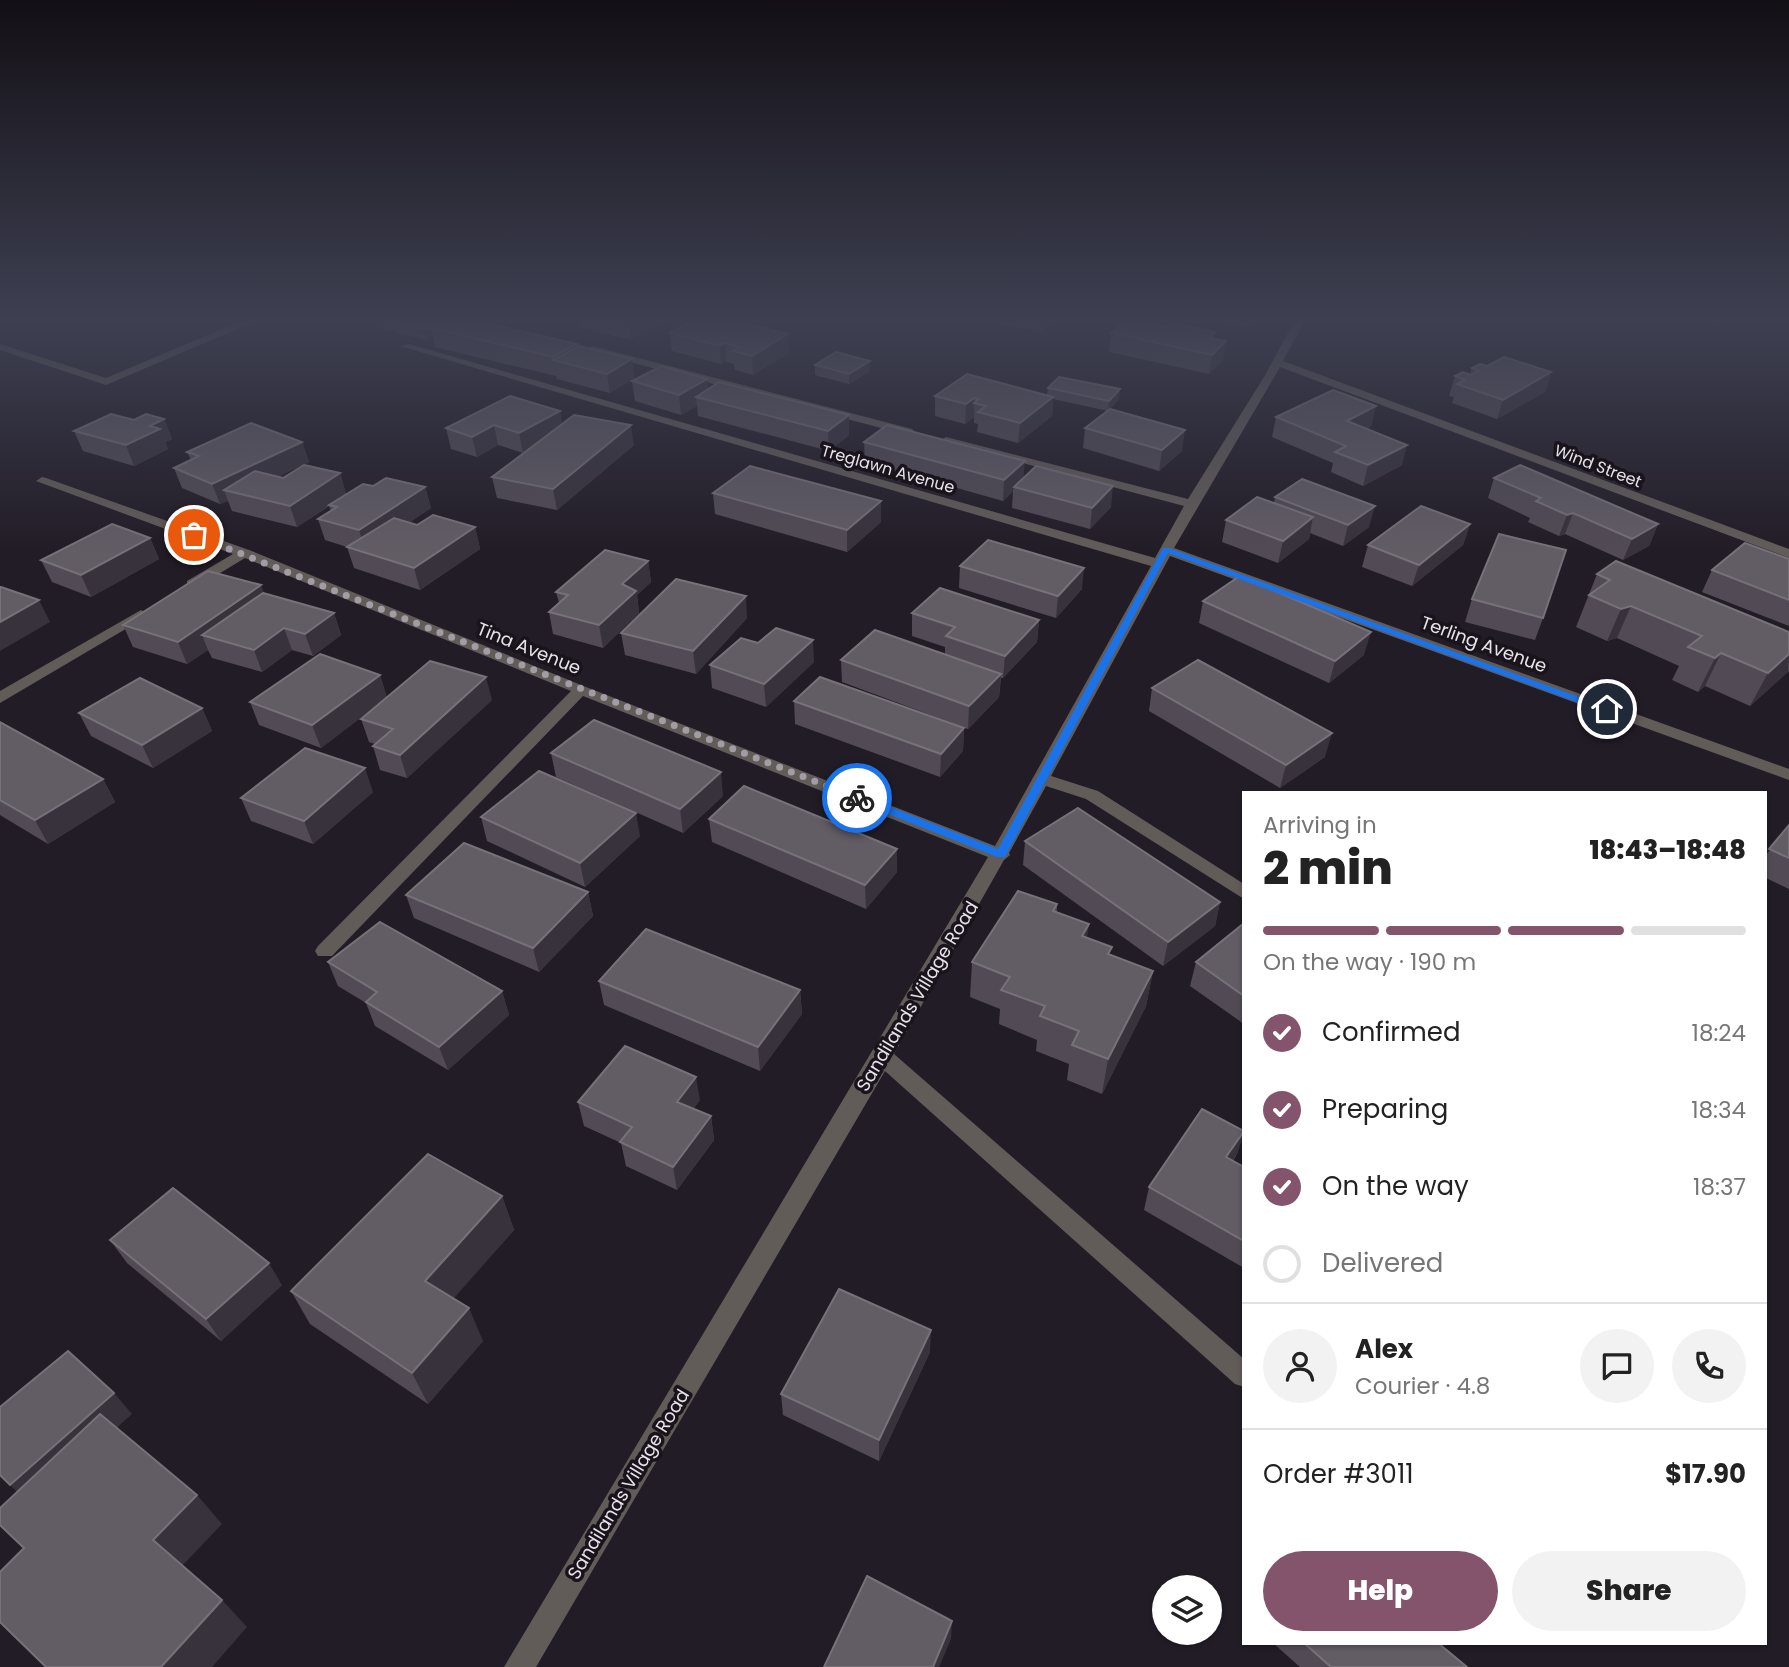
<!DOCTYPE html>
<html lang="en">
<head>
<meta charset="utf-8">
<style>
  body { margin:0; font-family:Poppins,sans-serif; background:#f2f2f2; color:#222; height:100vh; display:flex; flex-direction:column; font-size:26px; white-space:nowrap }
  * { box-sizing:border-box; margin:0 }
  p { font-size:23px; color:#767676 }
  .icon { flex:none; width:38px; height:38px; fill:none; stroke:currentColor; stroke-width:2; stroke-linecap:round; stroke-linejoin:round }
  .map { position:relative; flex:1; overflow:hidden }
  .panel { position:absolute; left:1242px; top:791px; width:525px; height:854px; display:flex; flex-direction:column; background:#fff; border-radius:0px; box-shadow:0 2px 5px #0004 }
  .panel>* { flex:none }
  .fabs { position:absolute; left:1152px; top:1575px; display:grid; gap:14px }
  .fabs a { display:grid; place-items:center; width:70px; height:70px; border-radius:50%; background:#fff; box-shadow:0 2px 5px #0004; font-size:35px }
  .pin { position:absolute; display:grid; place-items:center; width:60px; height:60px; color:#fff; margin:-30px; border:4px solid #fff; border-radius:50%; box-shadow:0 2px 7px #0007 }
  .courier { position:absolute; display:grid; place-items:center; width:70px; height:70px; margin:-35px; border:5px solid #1a73e8; border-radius:50%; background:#fff; color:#222; box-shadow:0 2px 9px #0007 }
  .head em { font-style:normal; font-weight:800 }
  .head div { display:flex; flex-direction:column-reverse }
  .head { display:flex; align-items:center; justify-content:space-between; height:119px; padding:0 21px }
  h1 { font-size:46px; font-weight:800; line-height:52px }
  .bar { display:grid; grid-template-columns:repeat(4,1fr); gap:10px 7px; align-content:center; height:84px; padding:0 21px }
  .bar i { height:9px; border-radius:5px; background:#e0e0e0 }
  .bar .current { background:#84536c }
  .bar p { grid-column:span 4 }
  .line { display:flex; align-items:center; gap:18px; padding:0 21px; border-top:2px solid #e0e0e0 }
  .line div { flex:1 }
  .round { display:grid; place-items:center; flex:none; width:74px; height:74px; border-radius:37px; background:#f2f2f2 }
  ol { padding:0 21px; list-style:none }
  li { display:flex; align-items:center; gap:21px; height:77px }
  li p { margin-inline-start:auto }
  li .icon { padding:7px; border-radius:50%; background:#84536c; color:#fff; stroke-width:4 }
  li:last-child { color:#767676 }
  li i { width:38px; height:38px; border:4px solid #e0e0e0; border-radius:50% }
  .action { display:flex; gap:14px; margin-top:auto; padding:14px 21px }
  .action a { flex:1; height:80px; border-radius:42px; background:#84536c; color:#fff; font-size:28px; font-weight:800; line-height:80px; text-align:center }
  .action a+a { background:#f2f2f2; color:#222 }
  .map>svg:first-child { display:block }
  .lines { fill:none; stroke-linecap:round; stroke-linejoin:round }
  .street { fill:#625c59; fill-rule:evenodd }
  .wall { fill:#524b55 }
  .shaded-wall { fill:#38323c }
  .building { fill:#625c65; stroke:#777179; stroke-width:2 }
  .route { fill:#1a73e8 }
  .done { stroke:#a19da4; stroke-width:7; stroke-dasharray:0 12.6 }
  .labels { text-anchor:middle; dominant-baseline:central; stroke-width:7; stroke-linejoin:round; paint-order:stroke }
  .far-street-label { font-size:16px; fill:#e6e2e8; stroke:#19131c }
  .street-label { font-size:18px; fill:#e6e2e8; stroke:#19131c }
</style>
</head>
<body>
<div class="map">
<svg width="1789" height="1667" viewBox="0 0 1789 1667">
  <rect width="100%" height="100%" fill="#221c26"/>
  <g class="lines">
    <g class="street">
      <path d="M248,318H263L106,385L0,350V344L106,378Z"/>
      <path d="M1296,318H1306L1283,361L1789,549V558L1280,367L1174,548L1789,769V780L1170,556L1051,776L1098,791L1244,884V899L1086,799L1046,786L1009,853L1010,855L1004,860L894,1054L1244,1359V1387L1235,1384L885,1071L536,1667H504L988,857L583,696L332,956H318L315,951L318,946L571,691L245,558L197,587H187V581L233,554L36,481L42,477L46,478L249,550L586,687L995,846L1151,566L400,346L409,344L1155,558L1184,506L940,441L946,437L1188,499L1264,377Z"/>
      <path d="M1783,318H1789V322Z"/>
      <path d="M592,346L912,429L914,431L908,435L588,351L587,349Z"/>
      <path d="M141,610L148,614L146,617L0,703V691Z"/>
    </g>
  </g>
  <g class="wall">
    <path d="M376,318H447L577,344V347L632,359L634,378L610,393L557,379L556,376L435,347L433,336L426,340L378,327Z"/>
    <path d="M578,318H657L658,325L631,340L579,327Z"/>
    <path d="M1001,318H1056L1042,332L1001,325Z"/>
    <path d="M1203,318H1256L1248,327Z"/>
    <path d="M1700,318H1726L1718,324Z"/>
    <path d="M1163,327L1215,332L1214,339L1223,360L1209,374L1109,352L1111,333Z"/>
    <path d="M670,333L789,353L753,375L735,370L734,364L726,362L721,364L672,351Z"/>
    <path d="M815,365L870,371L849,384L815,375Z"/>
    <path d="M1487,366L1551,372L1545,392L1497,419L1452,403L1454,397L1449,396L1455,376L1470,374L1472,368Z"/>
    <path d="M707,379L708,389L849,435L829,451L698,416L697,406L681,415L635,401L632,381Z"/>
    <path d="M1048,388L1119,399L1110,409L1182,451L1159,471L1083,448L1085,428L1108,411L1053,399L1052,416L1018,443L977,432L978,424L974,423V417L965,424L935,416V396L1047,395Z"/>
    <path d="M1376,406L1371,426L1366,429L1402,465L1363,486L1331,472L1333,463L1272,437L1276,417Z"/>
    <path d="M560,411L562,424L634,445L557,510L497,498L492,477L523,453L498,445L477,457L451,449L446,428Z"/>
    <path d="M164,419L172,439L165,442L168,449L134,466L83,451L74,431L134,420Z"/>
    <path d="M302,442L309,462L279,476L283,478L340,473L346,494L373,486L425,487L431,508L410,522L417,525L475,527L480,549L420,590L354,568L347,547L325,540L318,519L331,511L329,506L297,527L232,511L228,501L220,504L182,488L174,468L191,460L187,452Z"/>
    <path d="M864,442L1024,477L1111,507L1090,529L1012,508L1013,491L1003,501L865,462Z"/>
    <path d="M1494,478L1658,524L1649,546L1623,560L1565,534L1559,536L1528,522L1530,518L1488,498Z"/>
    <path d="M713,493L881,522L847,552L715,514Z"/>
    <path d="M1275,497L1369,527L1343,546L1310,533L1309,539L1278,563L1222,542L1226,520L1274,503Z"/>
    <path d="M1470,524L1463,545L1412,586L1362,567L1368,545Z"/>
    <path d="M150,538L159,559L91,597L52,582L41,560Z"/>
    <path d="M1789,559V626L1702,592L1712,570Z"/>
    <path d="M648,561L651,582L637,595L639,613L603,648L553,634L549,612L559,603L556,592Z"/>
    <path d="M960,566L1082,589L1056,618L959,588Z"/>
    <path d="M1597,574L1789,632V671L1750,706L1705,686L1698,692L1672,680L1679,666L1617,638L1607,641L1576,627Z"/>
    <path d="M264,593L334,613L341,635L313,656L292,650L262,672L212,658L208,650L187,664L133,647L123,625Z"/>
    <path d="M1472,599L1543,618L1535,640L1465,622Z"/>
    <path d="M1203,601L1364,655L1329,683L1199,623Z"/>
    <path d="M912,613L1039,620L1037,642L1003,678H1001L999,697L968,729L964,728L963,751L940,777L795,724L794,701L952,723L842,682L841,660L945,654V647L912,636Z"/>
    <path d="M747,618L696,674L625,655L621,633Z"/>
    <path d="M814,662L766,707L712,688L710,665Z"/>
    <path d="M380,675L387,698L492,700L407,778L380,770L373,746L375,744L369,742L361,719L385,699L321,748L259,725L250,702Z"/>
    <path d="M1152,688L1325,757L1280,788L1149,711Z"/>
    <path d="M202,708L212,731L153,768L91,736L79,713Z"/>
    <path d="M0,722L103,779L115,802L48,844L0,815Z"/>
    <path d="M551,753L723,796L683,833L556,777Z"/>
    <path d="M373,792L313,844L251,821L241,798Z"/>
    <path d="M481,817L640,836L585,887L487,841Z"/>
    <path d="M709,819L897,872L866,909L712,842Z"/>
    <path d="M1789,825V889L1766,878V855Z"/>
    <path d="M1025,841L1220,902L1215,926L1163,966L1023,865Z"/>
    <path d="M588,892L593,916L539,972L414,918L406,895Z"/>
    <path d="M1057,904V913L1087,938L1111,955L1153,971L1146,1006L1102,1094L1067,1080L1069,1064L1036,1051L1037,1040L999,1024L1000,1009L970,997L972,962Z"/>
    <path d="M1244,923V1024L1190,986L1196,962Z"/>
    <path d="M328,962L502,991L509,1015L448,1070L375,1026L366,1003L338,986Z"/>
    <path d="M599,981L800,990L802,1014L760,1071L604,1005Z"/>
    <path d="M700,1100L693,1109L711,1116L714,1140L677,1190L626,1166L621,1143L584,1126L578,1102Z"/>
    <path d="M1244,1131L1237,1154L1233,1161L1244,1167V1268L1144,1210L1149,1187Z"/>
    <path d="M502,1196L514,1230L453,1298L483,1341L428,1404L310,1324L291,1291Z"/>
    <path d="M110,1240L282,1285L221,1341L127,1263Z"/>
    <path d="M930,1352L879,1461L783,1415L781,1394Z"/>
    <path d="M1273,1643H1438L1467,1667H1300Z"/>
  </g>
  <g class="shaded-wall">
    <path d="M635,318H657L658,325L631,340L628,322Z"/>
    <path d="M1043,318H1056L1042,332Z"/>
    <path d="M1250,318H1256L1248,327Z"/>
    <path d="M1720,318H1726L1718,324Z"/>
    <path d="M449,319L431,328L433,336L426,340L423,330Z"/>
    <path d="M788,334L789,353L753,375L752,356Z"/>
    <path d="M1226,341L1223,360L1209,374L1212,355Z"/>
    <path d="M725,343L726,362L721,364L720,346Z"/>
    <path d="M577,344L580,363L554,360L553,357Z"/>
    <path d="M632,359L634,378L610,393L607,374Z"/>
    <path d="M870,361V371L849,384V374Z"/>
    <path d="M1551,372L1545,392L1497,419L1503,400Z"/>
    <path d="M707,379L709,399L696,397L697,406L681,415L679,395Z"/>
    <path d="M1120,389L1119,399L1108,411L1109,401Z"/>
    <path d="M1053,397L1052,416L1018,443L1020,423Z"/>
    <path d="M974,398V417L965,424L966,404Z"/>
    <path d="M1376,406L1371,426L1342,441L1347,421Z"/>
    <path d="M560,411L563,431L523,453L519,433Z"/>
    <path d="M849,415V435L829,451L828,431Z"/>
    <path d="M164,419L172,439L165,442L168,449L134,466L126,445L150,426Z"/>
    <path d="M494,425L498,445L477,457L472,437Z"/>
    <path d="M631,425L634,445L557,510L553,489Z"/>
    <path d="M1185,430L1182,451L1159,471L1162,450Z"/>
    <path d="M302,442L309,462L242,494L224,490L228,501L220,504L212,484Z"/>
    <path d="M1407,445L1402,465L1363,486L1368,465Z"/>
    <path d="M1025,461L1023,482L1014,487L1013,491L1003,501L1004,480Z"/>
    <path d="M340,473L346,494L297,527L290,506Z"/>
    <path d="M1113,486L1111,507L1090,529L1092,508Z"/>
    <path d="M425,487L431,508L366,552L359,530Z"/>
    <path d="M881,501V522L847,552V530Z"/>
    <path d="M1375,506L1369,527L1343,546L1348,525Z"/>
    <path d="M1573,513L1565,534L1559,536L1567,515Z"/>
    <path d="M1313,517L1309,539L1278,563L1283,541Z"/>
    <path d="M1470,524L1463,545L1412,586L1419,565Z"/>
    <path d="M1658,524L1649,546L1623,560L1632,539Z"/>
    <path d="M475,527L480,549L420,590L414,568Z"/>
    <path d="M150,538L159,559L91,597L81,575Z"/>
    <path d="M648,561L651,582L637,595L639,613L603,648L599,625L622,584Z"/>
    <path d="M1084,568L1082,589L1056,618L1058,596Z"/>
    <path d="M261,585L269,607L202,635L208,650L187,664L178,642Z"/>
    <path d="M746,596L747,618L696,674L693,651Z"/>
    <path d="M39,600L50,622L0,651V622Z"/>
    <path d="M1631,606L1617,638L1607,641L1621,609Z"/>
    <path d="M334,613L341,635L313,656L305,634Z"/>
    <path d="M1039,620L1037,642L1003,678L1005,656Z"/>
    <path d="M284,628L292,650L262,672L254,650Z"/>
    <path d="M1371,632L1364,655L1329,683L1335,661Z"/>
    <path d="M813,640L814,662L766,707L764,684Z"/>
    <path d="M1721,653L1705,686L1698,692L1715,658Z"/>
    <path d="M1789,654L1788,672L1750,706L1768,673Z"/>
    <path d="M1001,674L999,697L968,729L969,706Z"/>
    <path d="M380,675L387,698L321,748L312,725Z"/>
    <path d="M486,677L492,700L407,778L400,755Z"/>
    <path d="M202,708L212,731L153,768L142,745Z"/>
    <path d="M964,728L963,751L940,777L941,754Z"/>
    <path d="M1332,733L1325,757L1280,788L1286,765Z"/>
    <path d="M365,768L373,792L313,844L304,821Z"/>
    <path d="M721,772L723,796L683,833L680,809Z"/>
    <path d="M103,779L115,802L48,844L35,820Z"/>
    <path d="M636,813L640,836L585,887L580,863Z"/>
    <path d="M897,849V872L866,909L865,885Z"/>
    <path d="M588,892L593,916L539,972L533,948Z"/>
    <path d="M1220,902L1215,926L1163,966L1168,942Z"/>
    <path d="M1089,924L1084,959L1082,936Z"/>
    <path d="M1153,971L1146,1006L1102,1094L1108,1059Z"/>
    <path d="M800,990L802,1014L760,1071L758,1047Z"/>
    <path d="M502,991L509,1015L448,1070L439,1047Z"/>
    <path d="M696,1077L700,1100L681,1125L677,1102Z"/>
    <path d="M711,1116L714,1140L677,1190L673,1167Z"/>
    <path d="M1244,1131L1237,1154L1220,1180L1226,1157Z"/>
    <path d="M502,1196L514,1230L440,1314L425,1281Z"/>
    <path d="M269,1263L282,1285L221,1341L206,1319Z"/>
    <path d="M469,1308L483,1341L428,1404L412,1373Z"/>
    <path d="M931,1330L930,1352L879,1461V1440Z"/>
    <path d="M114,1393L132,1414L31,1505L10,1485Z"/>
    <path d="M197,1495L222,1524L180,1568L153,1540Z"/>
    <path d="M222,1600L247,1627L212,1667H161Z"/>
    <path d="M952,1621L951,1639L939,1667H933Z"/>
  </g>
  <g class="building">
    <path d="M379,318H447L449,319L423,330Z"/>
    <path d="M450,318H467L577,344L553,357L431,328Z"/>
    <path d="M614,318H635L628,322Z"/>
    <path d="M697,318H725L788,334L752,356L733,351L740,347L725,343L720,346L670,333Z"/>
    <path d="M1127,320L1163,327L1170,322L1215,332L1209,338L1226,341L1212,355L1111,333Z"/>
    <path d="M579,346L632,359L607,374L553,360Z"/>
    <path d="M836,352L870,361L849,374L815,365Z"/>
    <path d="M1504,357L1551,372L1503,400L1457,384L1465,380L1455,376L1463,372L1471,375L1479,371L1472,368L1480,364L1487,366Z"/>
    <path d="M661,366L707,379L679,395L632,381Z"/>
    <path d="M967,374L1053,397L1020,423L978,412L986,406L974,403L979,399L974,398L966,404L935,396Z"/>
    <path d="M1059,377L1120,389L1109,401L1048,388Z"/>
    <path d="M719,382L849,415L828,431L696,397Z"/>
    <path d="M1333,390L1376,406L1347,421L1407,445L1368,465L1335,452L1346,446L1276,417Z"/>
    <path d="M510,396L560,411L519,433L494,425L472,437L446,428Z"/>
    <path d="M1110,409L1185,430L1162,450L1085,428Z"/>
    <path d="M111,414L134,420L146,414L164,419L150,426L160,429L126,445L74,431Z"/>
    <path d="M574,415L631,425L553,489L492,477Z"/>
    <path d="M251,423L302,442L212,484L174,468L199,456L187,452Z"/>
    <path d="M887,425L1025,461L1004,480L864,442Z"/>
    <path d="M304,465L340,473L290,506L224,490L255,471L283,478Z"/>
    <path d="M1520,465L1658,524L1632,539L1573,513L1567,515L1536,501L1541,498L1494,478Z"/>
    <path d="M750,466L881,501L847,530L713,493Z"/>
    <path d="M1036,466L1113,486L1092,508L1014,487Z"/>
    <path d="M386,478L425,487L359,530L318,519L337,507L329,505L363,484L373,486Z"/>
    <path d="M1302,479L1375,506L1348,525L1275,497Z"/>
    <path d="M1257,497L1313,517L1283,541L1226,520Z"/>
    <path d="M1421,506L1470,524L1419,565L1368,545Z"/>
    <path d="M433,515L475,527L414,568L347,547L394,518L417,525Z"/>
    <path d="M112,524L150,538L81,575L41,560Z"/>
    <path d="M1499,534L1566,550L1543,618L1472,599Z"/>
    <path d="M988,540L1084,568L1058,596L960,566Z"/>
    <path d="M1745,543L1789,559V600L1712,570Z"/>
    <path d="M605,550L648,561L622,584L636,591L599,625L549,612L568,595L556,592Z"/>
    <path d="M1616,561L1789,632V654L1768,673L1721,653L1715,658L1688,647L1702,636L1631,606L1621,609L1589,595L1610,580L1597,574Z"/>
    <path d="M208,571L261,585L178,642L123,625Z"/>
    <path d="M1240,576L1371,632L1335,661L1203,601Z"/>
    <path d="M676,579L746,596L693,651L621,633Z"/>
    <path d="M0,587H1L39,600L0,622Z"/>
    <path d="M940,588L1039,620L1005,656L946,636L955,627L912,613Z"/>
    <path d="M263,593L334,613L305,634L284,628L254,650L202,635Z"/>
    <path d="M776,628L813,640L764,684L710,665L741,638L758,643Z"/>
    <path d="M875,630L1001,674L969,706L841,660Z"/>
    <path d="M320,654L380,675L312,725L250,702Z"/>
    <path d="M1198,660L1332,733L1286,765L1152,688Z"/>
    <path d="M430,661L486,677L400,755L373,746L393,729L361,719Z"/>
    <path d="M820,677L964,728L941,754L794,701Z"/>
    <path d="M140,678L202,708L142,745L79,713Z"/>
    <path d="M594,720L721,772L680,809L551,753Z"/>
    <path d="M0,722L103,779L35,820L0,800Z"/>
    <path d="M305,748L365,768L304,821L241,798Z"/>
    <path d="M539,771L636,813L580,863L481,817Z"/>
    <path d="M744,786L897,849L865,885L709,819Z"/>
    <path d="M1078,808L1220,902L1168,942L1025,841Z"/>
    <path d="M1789,825V858L1769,849Z"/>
    <path d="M464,843L588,892L533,948L406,895Z"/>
    <path d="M1018,891L1057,904L1053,911L1089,924L1082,936L1112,947L1108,954L1153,971L1108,1059L1072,1045L1079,1031L1040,1016L1045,1006L1001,990L1010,977L972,962Z"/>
    <path d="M380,922L502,991L439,1047L366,1002L377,992L328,962Z"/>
    <path d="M1244,923V996L1196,962Z"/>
    <path d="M646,929L800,990L758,1047L599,981Z"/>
    <path d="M625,1046L696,1077L677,1102L711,1116L673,1167L620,1142L632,1127L578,1102Z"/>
    <path d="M1202,1109L1244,1131L1226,1157L1244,1167V1241L1149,1187Z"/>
    <path d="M428,1154L502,1196L425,1281L469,1308L412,1373L291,1291Z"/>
    <path d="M173,1188L269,1263L206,1319L110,1240Z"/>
    <path d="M839,1289L931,1330L879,1440L781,1394Z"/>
    <path d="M68,1351L114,1393L10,1485L0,1475V1407Z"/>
    <path d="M100,1414L197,1495L153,1540L222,1600L161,1667H46L0,1622V1572L24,1548L0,1525V1508Z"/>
    <path d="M867,1576L952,1621L933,1667H824Z"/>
    <path d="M1304,1643H1438L1467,1667H1331Z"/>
  </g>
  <linearGradient id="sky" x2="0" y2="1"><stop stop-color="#130f15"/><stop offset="0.58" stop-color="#3e4052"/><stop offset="1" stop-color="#3e4052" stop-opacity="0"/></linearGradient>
  <rect width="1789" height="552" fill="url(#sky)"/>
  <path class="route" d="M1163,548H1169L1612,709L1604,712L1168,553L1005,857H997L853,800V795H860L998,849Z"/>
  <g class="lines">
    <path class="done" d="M194,535L857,798"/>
  </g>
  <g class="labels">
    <g class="far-street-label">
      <text transform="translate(1598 466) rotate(21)">Wind Street</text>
      <text transform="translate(888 469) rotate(16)">Treglawn Avenue</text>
    </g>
    <g class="street-label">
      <text transform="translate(1484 644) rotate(20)">Terling Avenue</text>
      <text transform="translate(529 648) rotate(22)">Tina Avenue</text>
      <text transform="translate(917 996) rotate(-59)">Sandilands Village Road</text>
      <text transform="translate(628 1484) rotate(-59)">Sandilands Village Road</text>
    </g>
  </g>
</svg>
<div class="fabs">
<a><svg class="icon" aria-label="layers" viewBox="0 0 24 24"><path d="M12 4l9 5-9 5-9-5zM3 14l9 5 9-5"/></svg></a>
</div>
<div class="pin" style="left:194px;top:535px;background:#ea580c"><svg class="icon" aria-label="bag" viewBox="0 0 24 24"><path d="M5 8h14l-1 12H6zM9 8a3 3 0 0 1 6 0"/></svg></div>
<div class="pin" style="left:1607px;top:709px;background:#1f2937"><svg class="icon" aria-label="home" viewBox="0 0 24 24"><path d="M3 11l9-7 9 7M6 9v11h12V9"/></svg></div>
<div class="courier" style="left:857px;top:798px"><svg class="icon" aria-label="bike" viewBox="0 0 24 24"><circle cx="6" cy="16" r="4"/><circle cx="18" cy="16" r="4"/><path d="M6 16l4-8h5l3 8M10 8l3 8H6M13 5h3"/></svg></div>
<section class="panel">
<div class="head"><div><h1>2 min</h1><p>Arriving in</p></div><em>18:43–18:48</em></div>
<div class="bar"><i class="current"></i><i class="current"></i><i class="current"></i><i></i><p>On the way · 190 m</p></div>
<ol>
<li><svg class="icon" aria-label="check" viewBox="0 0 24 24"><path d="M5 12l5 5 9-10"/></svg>Confirmed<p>18:24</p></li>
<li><svg class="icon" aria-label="check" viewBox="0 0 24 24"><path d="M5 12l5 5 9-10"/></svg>Preparing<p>18:34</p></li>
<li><svg class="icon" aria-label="check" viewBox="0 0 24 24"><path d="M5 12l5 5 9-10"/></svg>On the way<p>18:37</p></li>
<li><i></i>Delivered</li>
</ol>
<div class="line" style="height:126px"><a class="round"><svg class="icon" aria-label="person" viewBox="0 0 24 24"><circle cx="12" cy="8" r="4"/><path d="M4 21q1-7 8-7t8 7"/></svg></a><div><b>Alex</b><p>Courier · 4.8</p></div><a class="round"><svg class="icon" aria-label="chat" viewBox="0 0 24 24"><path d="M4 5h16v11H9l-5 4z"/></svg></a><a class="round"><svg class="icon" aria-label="phone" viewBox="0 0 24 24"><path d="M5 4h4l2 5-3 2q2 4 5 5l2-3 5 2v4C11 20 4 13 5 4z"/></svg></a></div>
<div class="line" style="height:91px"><div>Order #3011</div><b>$17.90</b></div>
<div class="action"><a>Help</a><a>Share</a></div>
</section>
</div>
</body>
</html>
